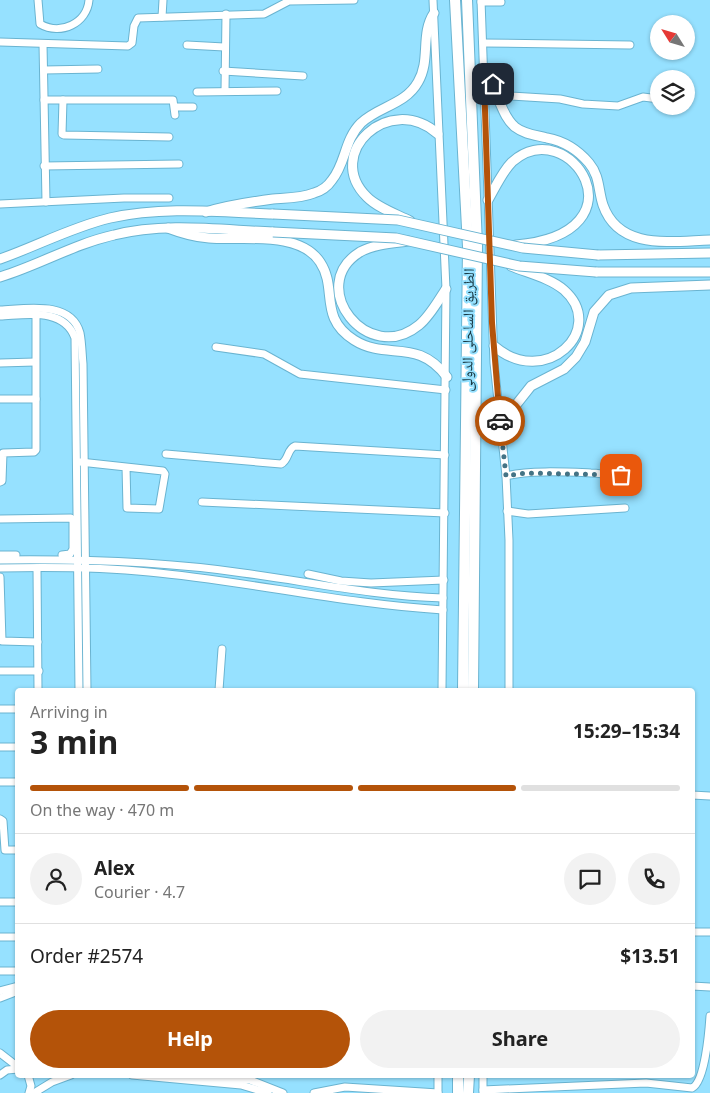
<!DOCTYPE html>
<html lang="en">
<head>
<meta charset="utf-8">
<style>
  body { margin:0; font-family:"Noto Sans","Noto Naskh Arabic",sans-serif; background:#f2f2f2; color:#222; height:100vh; display:flex; flex-direction:column; font-size:19px; white-space:nowrap }
  * { box-sizing:border-box; margin:0 }
  p { font-size:16px; color:#767676 }
  .icon { flex:none; width:28px; height:28px; fill:none; stroke:currentColor; stroke-width:2; stroke-linecap:round; stroke-linejoin:round }
  .map { position:relative; flex:1; overflow:hidden }
  .drawer { position:absolute; left:15px; top:688px; width:680px; height:390px; display:flex; flex-direction:column; background:#fff; border-radius:5px; box-shadow:0 1px 4px #0004 }
  .drawer>* { flex:none }
  .needle { width:32px; rotate:307deg }
  .controls { position:absolute; left:650px; top:15px; display:grid; gap:10px }
  .controls a { display:grid; place-items:center; width:45px; height:45px; border-radius:50%; background:#fff; box-shadow:0 1px 4px #0004; font-size:25px }
  .pin { position:absolute; display:grid; place-items:center; width:42px; height:42px; color:#fff; margin:-21px; border-radius:10px; box-shadow:0 2px 8px #0006 }
  .courier { position:absolute; display:grid; place-items:center; width:50px; height:50px; margin:-25px; border:4px solid #b45309; border-radius:50%; background:#fff; color:#222; box-shadow:0 1px 6px #0007 }
  .headline em { font-style:normal; font-weight:700 }
  .headline div { display:flex; flex-direction:column-reverse }
  .headline { display:flex; align-items:center; justify-content:space-between; height:85px; padding:0 15px }
  h1 { font-size:32px; font-weight:700; line-height:38px }
  .bar { display:grid; grid-template-columns:repeat(4,1fr); gap:8px 5px; align-content:center; height:60px; padding:0 15px }
  .bar i { height:6px; border-radius:4px; background:#e0e0e0 }
  .bar .active { background:#b45309 }
  .bar p { grid-column:span 4 }
  .line { display:flex; align-items:center; gap:12px; padding:0 15px; border-top:1px solid #e0e0e0 }
  .line div { flex:1 }
  .round { display:grid; place-items:center; flex:none; width:52px; height:52px; border-radius:26px; background:#f2f2f2 }
  .button { display:flex; gap:10px; margin-top:auto; padding:10px 15px }
  .button a { flex:1; height:58px; border-radius:30px; background:#b45309; color:#fff; font-size:20px; font-weight:700; line-height:58px; text-align:center }
  .button a+a { background:#f2f2f2; color:#222 }
  .map>svg:first-child { display:block }
  .lines { fill:none; stroke-linecap:round; stroke-linejoin:round }
  .minor-casing { stroke:#6ab4d1; stroke-width:9 }
  .major-casing { stroke:#6ab4d1; stroke-width:11 }
  .highway-casing { stroke:#6ab4d1; stroke-width:12 }
  .minor { stroke:#fff; stroke-width:7 }
  .major { stroke:#fff; stroke-width:9 }
  .highway { stroke:#fff; stroke-width:10 }
  .major-bridge-casing { stroke:#6ab4d1; stroke-width:11; stroke-linecap:butt }
  .major-bridge { stroke:#fff; stroke-width:9 }
  .done { stroke:#447385; stroke-width:5; stroke-dasharray:0 9 }
  .route { stroke:#b45309; stroke-width:6 }
  .labels { text-anchor:middle; dominant-baseline:central; stroke-width:4; stroke-linejoin:round; paint-order:stroke }
  .street-label { font-size:15px; fill:#183843; stroke:#96e1ff }
</style>
</head>
<body>
<div class="map">
<svg width="710" height="1093" viewBox="0 0 710 1093">
  <rect width="100%" height="100%" fill="#96e1ff"/>
  <g class="lines">
    <g class="minor-casing">
      <g id="minor">
        <path d="M38,0L40,24C61,36 87,23 89,0"/>
        <path d="M433,0L446,289L442,690"/>
        <path d="M481,0L494,363L506,476L509,540V690"/>
        <path d="M481,2H501"/>
        <path d="M162,17L163,0"/>
        <path d="M0,42L128,46L132,43L134,26L138,18L264,14L289,1L354,0"/>
        <path d="M483,43L630,45"/>
        <path d="M43,44L46,202"/>
        <path d="M187,45L224,47"/>
        <path d="M44,70L98,69"/>
        <path d="M223,71L303,76"/>
        <path d="M489,82L511,96L560,99L583,104L618,106L643,97L659,99"/>
        <path d="M225,91L226,14"/>
        <path d="M197,92L277,91"/>
        <path d="M44,100H173L175,115"/>
        <path d="M63,100L62,134L64,135L169,137"/>
        <path d="M176,107H193"/>
        <path d="M44,166L179,164"/>
        <path d="M0,204L124,198H169"/>
        <path d="M0,310C26,309 71,300 80,333C82,343 82,354 83,364L87,690"/>
        <path d="M0,316C26,315 64,307 75,338L79,690"/>
        <path d="M216,347L264,354L300,374L446,390"/>
        <path d="M0,363L35,362"/>
        <path d="M0,399H36"/>
        <path d="M166,454L281,464C289,460 287,449 295,446L445,455"/>
        <path d="M80,462L163,471L165,474L159,509L127,508L126,467"/>
        <path d="M506,476C528,470 567,472 591,473C603,473 615,478 626,473"/>
        <path d="M0,482L2,481L3,453L34,452L36,450V311"/>
        <path d="M202,502L445,513"/>
        <path d="M507,511L528,514L625,508"/>
        <path d="M0,519L71,518L73,521V549L70,554L62,555"/>
        <path d="M0,555H16"/>
        <path d="M0,560C82,559 162,561 243,573C310,582 376,596 443,598"/>
        <path d="M0,568C49,567 99,567 149,572C247,581 344,604 443,610"/>
        <path d="M37,568L38,690"/>
        <path d="M308,574L341,581L371,583L444,580"/>
        <path d="M0,577L2,641L38,642"/>
        <path d="M0,671H39"/>
        <path d="M219,690L222,649"/>
        <path d="M0,709H18"/>
        <path d="M0,747H18"/>
        <path d="M0,782H18"/>
        <path d="M692,795L710,796"/>
        <path d="M0,819L3,821L5,850H18"/>
        <path d="M0,902H18"/>
        <path d="M692,932H710"/>
        <path d="M0,937H18"/>
        <path d="M0,971H18"/>
        <path d="M692,986L710,987"/>
        <path d="M0,991L18,986"/>
        <path d="M0,998L18,991"/>
        <path d="M0,1053L18,1067"/>
        <path d="M0,1075L7,1070L18,1069"/>
        <path d="M28,1075L31,1086L29,1093"/>
        <path d="M132,1075L241,1085L268,1093"/>
        <path d="M198,1075L250,1080L283,1093"/>
        <path d="M483,1090L646,1083L692,1088C705,1082 709,1031 710,1016"/>
        <path d="M34,1093L52,1082L71,1075"/>
        <path d="M314,1093L345,1087L438,1093"/>
        <path d="M438,1093V1075"/>
        <path d="M483,1093V1075"/>
      </g>
    </g>
    <g class="major-casing">
      <g id="major">
        <path d="M484,80C501,92 499,113 515,127C524,134 535,135 547,138C563,141 578,150 589,163C600,176 598,190 603,205C619,251 672,241 710,240"/>
        <path d="M488,200C495,188 502,172 512,162C569,111 649,233 516,245"/>
        <path d="M206,212C228,205 250,202 273,199C286,198 302,198 314,193C321,191 328,186 332,180C346,163 344,140 361,123C379,106 405,105 418,82C431,60 420,34 434,13"/>
        <path d="M410,221C396,214 378,208 367,197C323,154 389,91 438,134"/>
        <path d="M168,228C181,233 194,237 209,238C242,241 299,230 320,262C338,289 318,317 354,340C387,361 417,337 447,377"/>
        <path d="M408,241C393,243 374,244 360,252C305,286 368,367 419,325C430,316 438,301 446,289"/>
        <path d="M598,255L710,253"/>
        <path d="M0,259C37,246 72,227 110,218C164,206 219,212 273,214"/>
        <path d="M596,272H710"/>
        <path d="M0,277C39,265 74,244 114,235C165,222 221,230 273,232"/>
        <path d="M494,346C545,390 608,329 564,290C550,278 528,273 511,266"/>
        <path d="M500,425L531,386L564,369L576,357L585,342L594,312L609,295L631,288L710,285"/>
      </g>
    </g>
    <g class="highway-casing">
      <g id="highway">
        <path d="M455,0L468,247L463,690"/>
        <path d="M467,0L477,246L473,690"/>
        <path d="M458,1093V1075"/>
        <path d="M468,1093L469,1075"/>
      </g>
    </g>
    <use href="#minor" class="minor"/>
    <use href="#major" class="major"/>
    <use href="#highway" class="highway"/>
    <g class="major-bridge-casing">
      <g id="major-bridge">
        <path d="M273,214L398,220L523,248L598,255"/>
        <path d="M273,232L396,238L519,266L596,272"/>
      </g>
    </g>
    <use href="#major-bridge" class="major-bridge"/>
  </g>
  <g class="lines">
    <path class="done" d="M500,421L506,476L525,473L621,475"/>
    <path class="route" d="M493,84L484,80L492,323L500,421"/>
  </g>
  <g class="labels">
    <g class="street-label">
      <text transform="translate(467 330) rotate(-89)">الطريق الساحلى الدولى</text>
    </g>
  </g>
</svg>
<div class="controls">
<a><svg class="needle" viewBox="-14 -14 28 28"><path d="M0-13l5 13h-10z" fill="#e53935"/><path d="M0 13l5-13h-10z" fill="#767676"/></svg></a>
<a><svg class="icon" aria-label="layers" viewBox="0 0 24 24"><path d="M12 4l9 5-9 5-9-5zM3 14l9 5 9-5"/></svg></a>
</div>
<div class="pin" style="left:621px;top:475px;background:#ea580c"><svg class="icon" aria-label="bag" viewBox="0 0 24 24"><path d="M5 8h14l-1 12H6zM9 8a3 3 0 0 1 6 0"/></svg></div>
<div class="pin" style="left:493px;top:84px;background:#1f2937"><svg class="icon" aria-label="home" viewBox="0 0 24 24"><path d="M3 11l9-7 9 7M6 9v11h12V9"/></svg></div>
<div class="courier" style="left:500px;top:421px"><svg class="icon" aria-label="car" viewBox="0 0 24 24"><path d="M5 17H2v-5l4-1 3-4h7l3 4 3 1v5h-3M9 17h6M6 11h13"/><circle cx="7" cy="17" r="2"/><circle cx="17" cy="17" r="2"/></svg></div>
<section class="drawer">
<div class="headline"><div><h1>3 min</h1><p>Arriving in</p></div><em>15:29–15:34</em></div>
<div class="bar"><i class="active"></i><i class="active"></i><i class="active"></i><i></i><p>On the way · 470 m</p></div>
<div class="line" style="height:90px"><a class="round"><svg class="icon" aria-label="person" viewBox="0 0 24 24"><circle cx="12" cy="8" r="4"/><path d="M4 21q1-7 8-7t8 7"/></svg></a><div><b>Alex</b><p>Courier · 4.7</p></div><a class="round"><svg class="icon" aria-label="chat" viewBox="0 0 24 24"><path d="M4 5h16v11H9l-5 4z"/></svg></a><a class="round"><svg class="icon" aria-label="phone" viewBox="0 0 24 24"><path d="M5 4h4l2 5-3 2q2 4 5 5l2-3 5 2v4C11 20 4 13 5 4z"/></svg></a></div>
<div class="line" style="height:65px"><div>Order #2574</div><b>$13.51</b></div>
<div class="button"><a>Help</a><a>Share</a></div>
</section>
</div>
</body>
</html>
